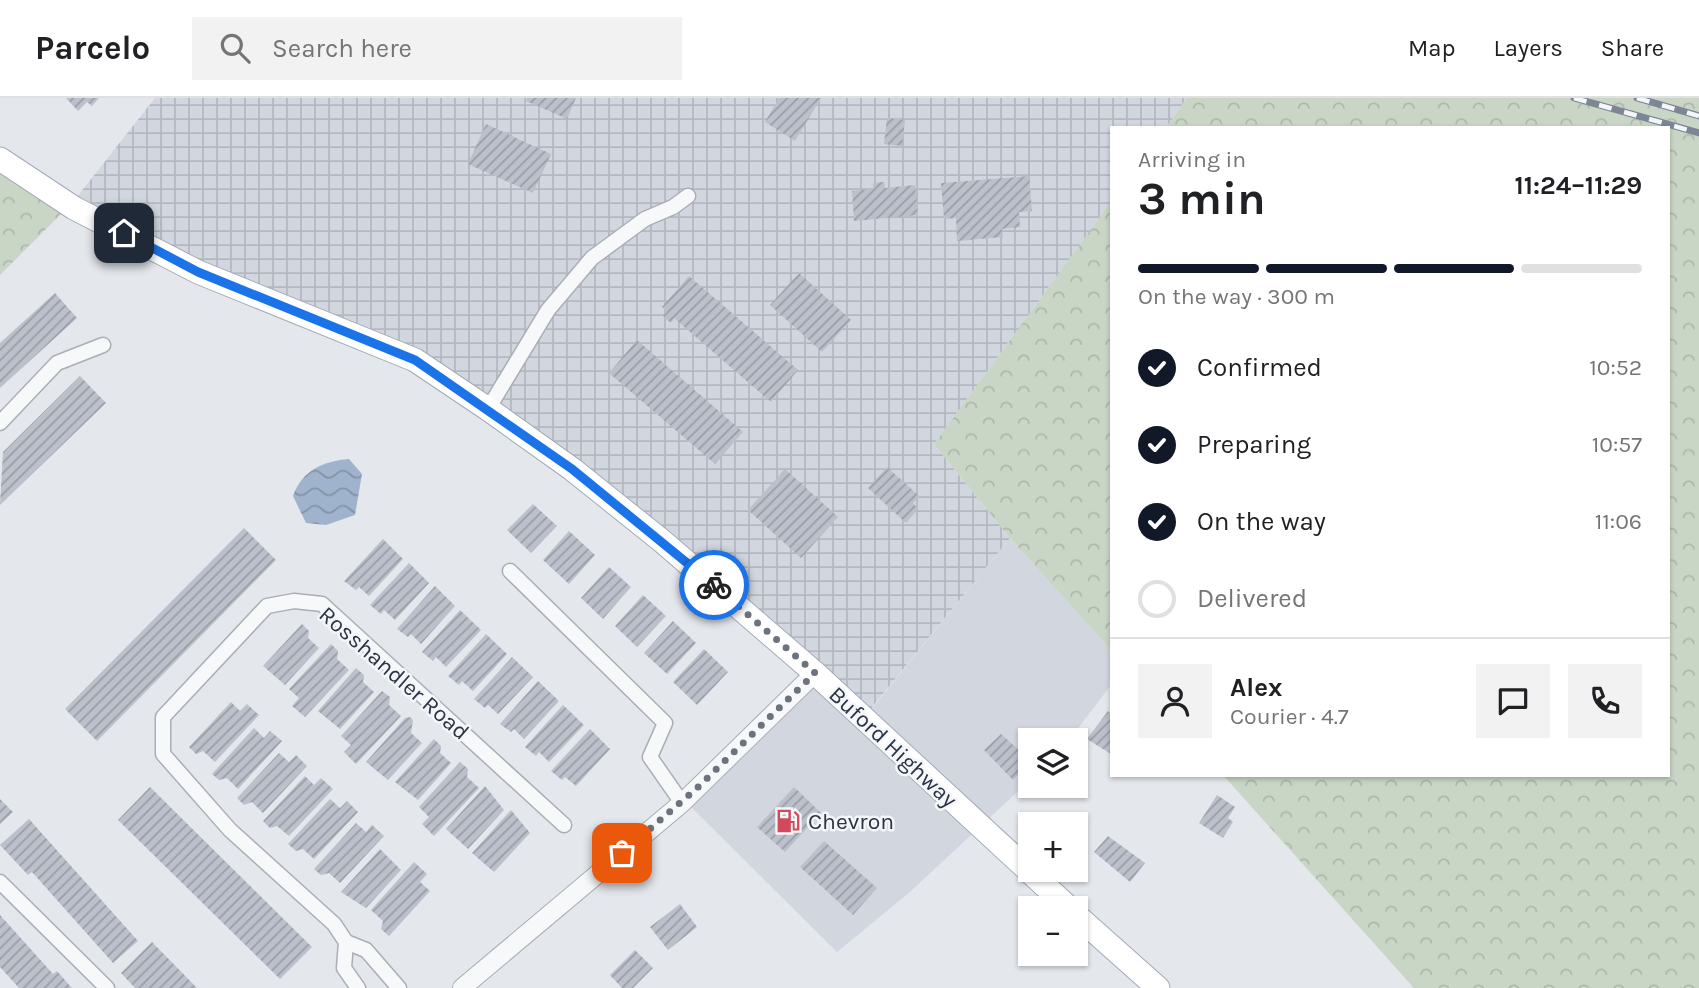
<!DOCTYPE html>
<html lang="en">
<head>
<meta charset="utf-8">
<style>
  body { margin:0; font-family:Karla,sans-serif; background:#f2f2f2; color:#202124; height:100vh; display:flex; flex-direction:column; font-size:26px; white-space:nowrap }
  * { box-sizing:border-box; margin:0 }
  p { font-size:23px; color:#757577 }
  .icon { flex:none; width:38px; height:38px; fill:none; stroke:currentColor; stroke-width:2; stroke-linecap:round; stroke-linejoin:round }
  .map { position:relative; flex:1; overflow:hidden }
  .panel { position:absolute; left:1110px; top:28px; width:560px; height:651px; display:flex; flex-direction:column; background:#fff; border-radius:0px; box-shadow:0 2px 5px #0004 }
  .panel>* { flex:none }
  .fabs { position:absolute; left:1018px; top:630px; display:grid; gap:14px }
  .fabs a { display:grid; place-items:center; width:70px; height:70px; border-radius:0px; background:#fff; box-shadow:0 2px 5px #0004; font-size:35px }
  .pin { position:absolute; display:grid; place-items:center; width:60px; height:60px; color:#fff; margin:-30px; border-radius:14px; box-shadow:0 4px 10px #0006 }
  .courier { position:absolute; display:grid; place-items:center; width:70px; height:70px; margin:-35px; border:5px solid #1a73e8; border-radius:50%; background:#fff; color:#222; box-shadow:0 2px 9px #0007 }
  .summary em { font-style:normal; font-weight:700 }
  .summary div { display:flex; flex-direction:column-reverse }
  .summary { display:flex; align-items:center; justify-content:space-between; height:119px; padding:0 28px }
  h1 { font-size:46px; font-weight:700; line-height:52px }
  .bar { display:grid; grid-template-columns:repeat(4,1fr); gap:10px 7px; align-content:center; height:84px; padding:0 28px }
  .bar i { height:9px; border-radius:5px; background:#e0e0e0 }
  .bar .active { background:#111827 }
  .bar p { grid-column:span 4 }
  .line { display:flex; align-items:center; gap:18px; padding:0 28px; border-top:2px solid #e0e0e0 }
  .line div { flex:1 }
  .round { display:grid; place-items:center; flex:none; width:74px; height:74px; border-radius:0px; background:#f2f2f2 }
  ol { padding:0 28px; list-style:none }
  li { display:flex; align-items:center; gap:21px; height:77px }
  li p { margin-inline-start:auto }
  li .icon { padding:7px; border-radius:50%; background:#111827; color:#fff; stroke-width:4 }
  li:last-child { color:#757577 }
  li i { width:38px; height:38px; border:4px solid #e0e0e0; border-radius:50% }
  header { display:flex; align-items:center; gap:42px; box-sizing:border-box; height:98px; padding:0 35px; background:#fff; border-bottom:2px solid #e0e0e0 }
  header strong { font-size:33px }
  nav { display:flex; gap:38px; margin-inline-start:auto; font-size:24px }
  .search { width:490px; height:63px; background:#f2f2f2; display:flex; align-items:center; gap:18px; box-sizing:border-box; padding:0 24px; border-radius:0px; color:#757577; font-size:26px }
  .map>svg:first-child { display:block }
  .built { fill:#d2d6de }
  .industrial { fill:url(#industrial-grid) }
  .forest { fill:url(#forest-crowns) }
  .water { fill:url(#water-waves) }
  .building { fill:url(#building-hatch) }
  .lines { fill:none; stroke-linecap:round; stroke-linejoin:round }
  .minor-casing { stroke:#a9aeb7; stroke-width:17 }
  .tertiary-casing { stroke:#a9aeb7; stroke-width:20 }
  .primary-casing { stroke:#a3abb8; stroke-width:25 }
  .minor { stroke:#f7f8fa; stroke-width:14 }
  .tertiary { stroke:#f7f8fa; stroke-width:18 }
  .primary { stroke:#fff; stroke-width:23 }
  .rail-casing { stroke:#7d8696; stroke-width:7 }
  .rail { stroke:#f4f6f9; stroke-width:4.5; stroke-dasharray:13; stroke-linecap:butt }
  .done { stroke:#6c737f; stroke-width:7; stroke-dasharray:0 12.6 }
  .route { stroke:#1a73e8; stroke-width:9 }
  .labels { text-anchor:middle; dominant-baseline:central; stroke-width:5; stroke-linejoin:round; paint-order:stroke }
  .street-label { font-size:23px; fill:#2b3445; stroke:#f4f6f9 }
  .poi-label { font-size:23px; fill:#2b3445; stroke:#f4f6f9; text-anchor:start }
</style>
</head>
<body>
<header>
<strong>Parcelo</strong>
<div class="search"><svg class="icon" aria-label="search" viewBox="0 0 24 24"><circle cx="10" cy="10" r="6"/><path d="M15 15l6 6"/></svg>Search here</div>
<nav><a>Map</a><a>Layers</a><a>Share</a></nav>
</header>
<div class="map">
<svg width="1699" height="890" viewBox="0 0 1699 890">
  <defs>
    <pattern id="industrial-grid" width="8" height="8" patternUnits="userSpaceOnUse" patternTransform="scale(1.75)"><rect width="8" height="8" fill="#d2d6de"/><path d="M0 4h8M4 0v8" fill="none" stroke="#b4b8c0"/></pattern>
    <pattern id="forest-crowns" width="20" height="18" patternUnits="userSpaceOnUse" patternTransform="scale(1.75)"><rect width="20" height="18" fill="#c9d6c5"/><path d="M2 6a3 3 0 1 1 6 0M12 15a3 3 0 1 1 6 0" fill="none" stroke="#adb8ab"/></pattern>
    <pattern id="water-waves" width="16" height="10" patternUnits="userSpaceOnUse" patternTransform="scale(1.75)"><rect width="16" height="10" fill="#9fb4cc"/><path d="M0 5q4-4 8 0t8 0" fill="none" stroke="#8293a7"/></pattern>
    <pattern id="building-hatch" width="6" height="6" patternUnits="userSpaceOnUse" patternTransform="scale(1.75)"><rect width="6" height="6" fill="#bbc0ca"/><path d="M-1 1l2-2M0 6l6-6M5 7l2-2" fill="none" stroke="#989da6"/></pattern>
  </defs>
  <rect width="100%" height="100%" fill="#e4e7ec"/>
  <path class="built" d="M1010,440L1111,552V587L1069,642H1031V681L911,793L837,854L688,706L825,575L870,613Z"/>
  <path class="industrial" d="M155,0H1187L1166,30H1111V104L934,346L1010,440L869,613L408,247L69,109Z"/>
  <g class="forest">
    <path d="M1187,0H1699V890H1414L1223,677H1668V30H1166Z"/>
    <path d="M0,49L69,108L0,177Z"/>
    <path d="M1111,104V552L1010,440L934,346Z"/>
  </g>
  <path class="water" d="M349,361L362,376L355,417L326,427L306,425L293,398C302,372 324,363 349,361Z"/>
  <g class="building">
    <path d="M66,0H99L92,8L87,4L78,13Z"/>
    <path d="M527,0H576L567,21L526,3Z"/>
    <path d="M779,0H821L795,43L765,24Z"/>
    <path d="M887,20L905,22L902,48L884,46Z"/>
    <path d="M486,26L551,56L533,95L468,66Z"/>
    <path d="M1029,78L1032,113L1019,114L1020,129L1002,131L1003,139L957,143L956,120L944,121L941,85Z"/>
    <path d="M884,84L885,90L915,87L918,117L854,123L852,93L873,91V85Z"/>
    <path d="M799,175L851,222L822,254L770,207Z"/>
    <path d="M689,178L798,272L771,304L674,220L671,225L663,218L667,214L662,209Z"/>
    <path d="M55,195L77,220L0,290V245Z"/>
    <path d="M637,242L743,334L715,366L609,275Z"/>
    <path d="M80,278L106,305L0,407L3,354Z"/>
    <path d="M887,369L919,398L913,405L918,411L906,425L868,390Z"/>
    <path d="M785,371L838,419L801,460L748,412Z"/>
    <path d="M533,406L557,428L531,455L507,432Z"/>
    <path d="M244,430L276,462L97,643L65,611Z"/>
    <path d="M569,433L595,457L569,486L543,462Z"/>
    <path d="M383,441L403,461L369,498L359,489L356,492L344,483Z"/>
    <path d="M409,465L429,485L395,522L384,512L381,516L370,507Z"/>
    <path d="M609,469L631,489L603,521L581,500Z"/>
    <path d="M435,488L455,508L421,546L411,536L408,539L397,531Z"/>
    <path d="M643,497L666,518L637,549L615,528Z"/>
    <path d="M460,512L481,532L446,569L436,559L433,563L422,554Z"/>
    <path d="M673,523L696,545L667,576L644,555Z"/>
    <path d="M302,526L309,533L308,540L319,550L285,587L263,568Z"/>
    <path d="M486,536L507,556L473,593L462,583L459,587L448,578Z"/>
    <path d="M331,546L338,553L337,561L349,572L305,619L292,608L299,600L289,591Z"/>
    <path d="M704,551L728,574L697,607L673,584Z"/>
    <path d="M512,559L533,579L498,616L488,607L485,610L474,601Z"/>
    <path d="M356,570L364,577L363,584L374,594L340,631L318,613Z"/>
    <path d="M538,583L559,603L524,641L514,631L511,634L500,626Z"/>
    <path d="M382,593L390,599L389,607L401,618L356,666L344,654L351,647L341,638Z"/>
    <path d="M231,604L240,613L247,606L259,617L215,664L203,653L196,656L189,649Z"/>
    <path d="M563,607L584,627L549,664L539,654L536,658L525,649Z"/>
    <path d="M1108,613L1111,616V656L1087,641Z"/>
    <path d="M410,619L413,622L411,635L422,645L388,682L366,664L405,620Z"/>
    <path d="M254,630L264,640L270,633L282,643L238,691L227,680L219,682L212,676Z"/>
    <path d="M590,631L610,651L576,688L565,679L562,682L551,673Z"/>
    <path d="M1001,636L1031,663L1013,682L984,652Z"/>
    <path d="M434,641L441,648L440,655L451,665L418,702L395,684Z"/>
    <path d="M279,655L289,664L296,657L307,668L263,715L252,704L244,707L237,700Z"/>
    <path d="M460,664L468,671L467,679L479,690L434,738L422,726L429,719L419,709Z"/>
    <path d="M305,678L314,687L321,680L333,691L289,738L277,728L270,730L263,723Z"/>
    <path d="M485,688L504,712L468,751L446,731Z"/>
    <path d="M150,689L312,849L280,881L118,722Z"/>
    <path d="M794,689L821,715L785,754L757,729Z"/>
    <path d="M1217,697L1235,709L1228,720L1233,724L1223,740L1199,725Z"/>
    <path d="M0,701L13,714L0,726Z"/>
    <path d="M330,701L340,710L347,703L358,714L314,761L303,751L296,753L288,746Z"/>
    <path d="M511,712L530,735L494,774L472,755Z"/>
    <path d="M29,721L138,843L113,865L32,774L28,777L0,747Z"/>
    <path d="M356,725L366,734L372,727L384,738L340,785L329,775L321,777L314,771Z"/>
    <path d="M1108,738L1145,765L1130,784L1094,754Z"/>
    <path d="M824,743L877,790L853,817L800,769Z"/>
    <path d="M380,751L401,772L366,810L341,794Z"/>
    <path d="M414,764L427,776L420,784L430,793L389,838L381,831L383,823L371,812Z"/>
    <path d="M680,806L697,829L668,852L650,829Z"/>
    <path d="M0,817L53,876L57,873L72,890H19L0,869Z"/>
    <path d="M152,844L197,890H135L121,875Z"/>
    <path d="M635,852L653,870L633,890H622L610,877Z"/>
  </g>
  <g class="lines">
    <g class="minor-casing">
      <g id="minor">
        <path d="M488,311L548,212L592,160L645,121L673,109L688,98"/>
        <path d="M0,325L57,265L103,247"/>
        <path d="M510,473L665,625L650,659L682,705"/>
        <path d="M0,784L107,890"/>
        <path d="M346,844L344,870L358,890"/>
        <path d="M399,890L366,852L346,844L334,826L230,732L163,656V619L267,508L294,503L322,506L564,727"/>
      </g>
    </g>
    <g class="tertiary-casing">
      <path id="tertiary" d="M462,890L682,705L815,575"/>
    </g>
    <g class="primary-casing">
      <g id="primary">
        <path d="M0,61L74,110L198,174L415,262L488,311L572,371L662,443L815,575L1069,810"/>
        <path d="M1076,817L1158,890"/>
      </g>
    </g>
    <use href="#minor" class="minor"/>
    <use href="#tertiary" class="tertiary"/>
    <use href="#primary" class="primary"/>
    <g class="rail-casing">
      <g id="rail">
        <path d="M1574,0L1699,35"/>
        <path d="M1637,0L1699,18"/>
      </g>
    </g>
    <use href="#rail" class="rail"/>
  </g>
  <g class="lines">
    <path class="done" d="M622,755L695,692L815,575L714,487"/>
    <path class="route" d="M124,135L198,174L415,262L572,371L714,487"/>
  </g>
  <defs>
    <g id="fuel-bare" transform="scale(1.89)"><path d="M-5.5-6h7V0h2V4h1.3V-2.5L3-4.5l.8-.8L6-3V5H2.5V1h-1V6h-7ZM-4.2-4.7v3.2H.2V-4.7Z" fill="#d1495b" stroke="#f4f6f9" stroke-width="2.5" paint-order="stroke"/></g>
  </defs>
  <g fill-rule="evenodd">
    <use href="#fuel-bare" x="788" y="723"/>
  </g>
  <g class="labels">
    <g class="street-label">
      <text transform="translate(394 575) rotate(41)">Rosshandler Road</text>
      <text transform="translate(893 649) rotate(43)">Buford Highway</text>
    </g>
    <g class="poi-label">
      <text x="808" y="723">Chevron</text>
    </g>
  </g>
</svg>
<div class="fabs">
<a><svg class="icon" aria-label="layers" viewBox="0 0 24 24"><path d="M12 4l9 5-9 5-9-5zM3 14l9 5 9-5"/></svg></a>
<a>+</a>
<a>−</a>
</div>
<div class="pin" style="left:622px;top:755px;background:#ea580c"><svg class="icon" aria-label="bag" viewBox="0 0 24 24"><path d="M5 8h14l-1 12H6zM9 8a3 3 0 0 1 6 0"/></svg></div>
<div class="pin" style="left:124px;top:135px;background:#1f2937"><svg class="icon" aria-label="home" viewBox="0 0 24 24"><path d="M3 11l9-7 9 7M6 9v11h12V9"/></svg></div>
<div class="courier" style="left:714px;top:487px"><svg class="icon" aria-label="bike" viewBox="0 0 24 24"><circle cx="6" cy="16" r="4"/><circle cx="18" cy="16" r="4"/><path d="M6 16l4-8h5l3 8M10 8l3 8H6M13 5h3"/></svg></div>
<section class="panel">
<div class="summary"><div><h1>3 min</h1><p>Arriving in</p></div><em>11:24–11:29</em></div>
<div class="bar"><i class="active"></i><i class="active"></i><i class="active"></i><i></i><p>On the way · 300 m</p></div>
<ol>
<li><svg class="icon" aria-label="check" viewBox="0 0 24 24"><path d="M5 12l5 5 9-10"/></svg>Confirmed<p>10:52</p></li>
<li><svg class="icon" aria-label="check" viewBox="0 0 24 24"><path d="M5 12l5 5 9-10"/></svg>Preparing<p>10:57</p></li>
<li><svg class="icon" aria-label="check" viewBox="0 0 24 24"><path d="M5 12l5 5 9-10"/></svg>On the way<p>11:06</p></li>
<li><i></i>Delivered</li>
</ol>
<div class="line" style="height:126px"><a class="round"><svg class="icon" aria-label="person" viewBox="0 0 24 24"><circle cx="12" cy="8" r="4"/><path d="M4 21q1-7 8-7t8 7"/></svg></a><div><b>Alex</b><p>Courier · 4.7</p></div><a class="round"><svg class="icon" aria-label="chat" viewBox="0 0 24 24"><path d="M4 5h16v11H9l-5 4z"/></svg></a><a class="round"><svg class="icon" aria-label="phone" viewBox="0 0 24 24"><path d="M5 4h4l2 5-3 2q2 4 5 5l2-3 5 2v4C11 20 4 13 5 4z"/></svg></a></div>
</section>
</div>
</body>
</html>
